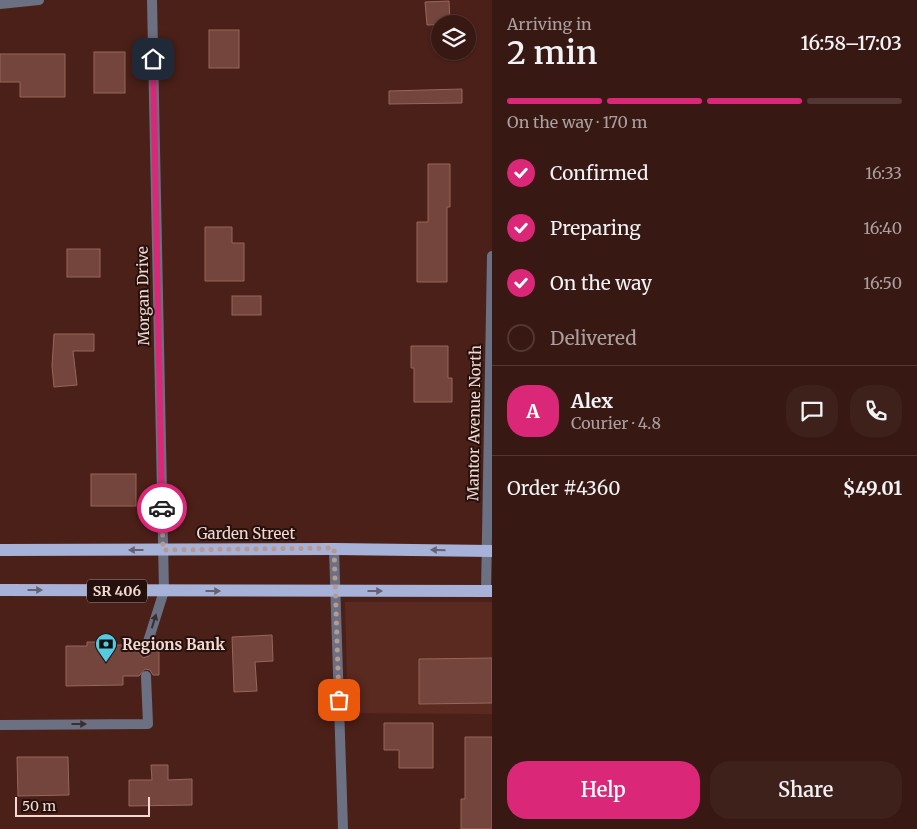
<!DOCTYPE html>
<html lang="en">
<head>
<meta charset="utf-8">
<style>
  body { margin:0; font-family:Merriweather,serif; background:#3f211b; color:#f1f3f6; height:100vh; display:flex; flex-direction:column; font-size:19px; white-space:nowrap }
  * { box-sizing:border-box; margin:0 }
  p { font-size:16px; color:#aba09f }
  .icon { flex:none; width:28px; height:28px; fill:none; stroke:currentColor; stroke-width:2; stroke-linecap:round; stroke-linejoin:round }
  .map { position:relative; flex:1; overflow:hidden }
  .drawer { display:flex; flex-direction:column; background:#381812; width:425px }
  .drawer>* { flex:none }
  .tools { position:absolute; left:431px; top:15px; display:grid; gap:10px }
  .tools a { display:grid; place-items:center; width:45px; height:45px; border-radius:50%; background:#381812; box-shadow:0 1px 4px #0004,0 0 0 1px #523732; font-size:25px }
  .scale { position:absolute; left:15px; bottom:12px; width:135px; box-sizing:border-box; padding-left:5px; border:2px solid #f4d8d1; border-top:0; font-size:14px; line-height:18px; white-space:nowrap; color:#f4d8d1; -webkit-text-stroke:4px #24110d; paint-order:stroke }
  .pin { position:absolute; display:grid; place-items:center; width:42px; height:42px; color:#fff; margin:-21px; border-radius:10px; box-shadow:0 2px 8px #0006 }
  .courier { position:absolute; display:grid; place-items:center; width:50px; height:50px; margin:-25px; border:4px solid #db2777; border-radius:50%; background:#fff; color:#222; box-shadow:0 1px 6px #0007 }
  .headline em { font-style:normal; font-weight:600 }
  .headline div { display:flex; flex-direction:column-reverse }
  .headline { display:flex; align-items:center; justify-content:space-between; height:85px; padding:0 15px }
  h1 { font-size:32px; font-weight:600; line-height:38px }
  .bar { display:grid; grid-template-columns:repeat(4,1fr); gap:8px 5px; align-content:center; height:60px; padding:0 15px }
  .bar i { height:6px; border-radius:4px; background:#523732 }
  .bar .selected { background:#db2777 }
  .bar p { grid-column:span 4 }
  .line { display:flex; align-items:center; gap:12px; padding:0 15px; border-top:1px solid #523732 }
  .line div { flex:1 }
  .round { display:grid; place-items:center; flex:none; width:52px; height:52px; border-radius:20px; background:#3f211b }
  ol { padding:0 15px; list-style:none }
  li { display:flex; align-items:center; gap:15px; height:55px }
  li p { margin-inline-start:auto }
  li .icon { padding:5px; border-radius:50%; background:#db2777; color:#fff; stroke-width:4 }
  li:last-child { color:#aba09f }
  li i { width:28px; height:28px; border:2px solid #523732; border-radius:50% }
  .cta { display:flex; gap:10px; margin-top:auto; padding:10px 15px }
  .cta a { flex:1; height:58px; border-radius:20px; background:#db2777; color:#fff; font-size:20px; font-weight:600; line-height:58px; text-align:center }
  .cta a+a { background:#3f211b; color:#f1f3f6 }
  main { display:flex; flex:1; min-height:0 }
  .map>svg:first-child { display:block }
  .built { fill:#5a2920 }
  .building { fill:#73453c; stroke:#97665b }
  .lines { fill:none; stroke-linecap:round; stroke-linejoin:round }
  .lane { stroke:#6b7183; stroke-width:10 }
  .street { stroke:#6b7183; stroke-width:10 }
  .primary { stroke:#a7b2d8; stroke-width:12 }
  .oneway { fill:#666272 }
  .oneway2 { fill:#392e30 }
  .done { stroke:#b99890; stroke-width:5; stroke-dasharray:0 9 }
  .route { stroke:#db2777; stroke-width:6 }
  .labels { text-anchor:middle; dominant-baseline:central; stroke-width:4; stroke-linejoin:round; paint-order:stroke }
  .shield { fill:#24110d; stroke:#b69c96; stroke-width:1 }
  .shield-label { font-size:14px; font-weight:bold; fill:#f4d8d1 }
  .street-label { font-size:15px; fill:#f4d8d1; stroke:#24110d }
  .poi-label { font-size:15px; font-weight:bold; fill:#f4d8d1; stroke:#24110d; text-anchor:start }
</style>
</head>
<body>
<main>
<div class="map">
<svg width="492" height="829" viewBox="0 0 492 829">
  <rect width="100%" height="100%" fill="#4b2018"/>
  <path class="built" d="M345,602H492V714L348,713Z"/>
  <g class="building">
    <path d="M449,1L450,24L427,25L425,2Z"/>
    <rect x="209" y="30" width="30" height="38"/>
    <rect x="94" y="52" width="31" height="41"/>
    <path d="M0,54H65V97H20V82H0Z"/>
    <path d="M462,89V103L389,104V91Z"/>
    <path d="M428,164H450V207H447V282H417V222H428Z"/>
    <path d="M205,227H232V243H244V281H205Z"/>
    <rect x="67" y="249" width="33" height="28"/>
    <rect x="232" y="296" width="29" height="19"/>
    <path d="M54,334H94V351H73L77,385L54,387L52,366Z"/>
    <path d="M411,346H448V378H452V402H414V368H411Z"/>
    <rect x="91" y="474" width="45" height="32"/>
    <path d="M272,635L273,661L255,662L257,691L234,692L232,637Z"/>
    <path d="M87,642H112V645H123V651H138L143,658L149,656L152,651H159V675H153L150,670L145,669L139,676H123V685L66,686V646H87Z"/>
    <path d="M492,658V703L419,704V659Z"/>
    <path d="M384,723H433V768H399V750H384Z"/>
    <path d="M465,737H492V829H461V799H465Z"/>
    <path d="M17,757H68L69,795L18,796Z"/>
    <path d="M151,765H168V780L192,779V805L129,806V780H152Z"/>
  </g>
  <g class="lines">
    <g class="lane">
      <path d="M145,651L164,591"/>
      <path d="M0,725L148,724L146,676"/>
    </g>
    <g class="street">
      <path d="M152,0L164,591"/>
      <path d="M0,4L39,0"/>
      <path d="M334,549L343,829"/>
      <path d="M486,591L492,256"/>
    </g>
    <g class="primary">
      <path d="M0,550L334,549L492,551"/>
      <path d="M0,590L492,591"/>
    </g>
  </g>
  <defs><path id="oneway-solid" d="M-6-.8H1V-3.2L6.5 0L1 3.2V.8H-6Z" transform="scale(1.25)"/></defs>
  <g class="oneway">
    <use href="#oneway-solid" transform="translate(136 550) rotate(180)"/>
    <use href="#oneway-solid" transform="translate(438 550) rotate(-179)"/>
    <use href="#oneway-solid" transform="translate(35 590)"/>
    <use href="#oneway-solid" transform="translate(213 591)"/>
    <use href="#oneway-solid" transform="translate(375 591)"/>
  </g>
  <g class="oneway2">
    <use href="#oneway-solid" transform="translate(154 621) rotate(-73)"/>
    <use href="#oneway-solid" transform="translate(79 724)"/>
  </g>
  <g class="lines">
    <path class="done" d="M162,508L163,550L334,548L339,700"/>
    <path class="route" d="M153,59L162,508"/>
  </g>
  <defs>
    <g id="bank-pin" transform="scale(1.125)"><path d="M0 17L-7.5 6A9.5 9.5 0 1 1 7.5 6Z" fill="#55cae0" stroke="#24110d"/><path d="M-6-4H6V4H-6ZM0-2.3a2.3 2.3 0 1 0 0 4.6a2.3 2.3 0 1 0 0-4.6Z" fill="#111"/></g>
  </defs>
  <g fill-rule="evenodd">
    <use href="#bank-pin" x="106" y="644"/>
  </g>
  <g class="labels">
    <rect class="shield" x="87" y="579.5" width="60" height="23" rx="4"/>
    <g class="shield-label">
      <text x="117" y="591">SR 406</text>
    </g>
    <g class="street-label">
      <text transform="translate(143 296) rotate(-91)">Morgan Drive</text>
      <text transform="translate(474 423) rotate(-89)">Mantor Avenue North</text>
      <text x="246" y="533">Garden Street</text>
    </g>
    <g class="poi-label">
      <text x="122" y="644">Regions Bank</text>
    </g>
  </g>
</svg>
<div class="tools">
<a><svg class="icon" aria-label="layers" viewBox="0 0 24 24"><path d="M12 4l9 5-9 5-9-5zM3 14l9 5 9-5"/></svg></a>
</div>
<div class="scale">50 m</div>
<div class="pin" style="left:339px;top:700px;background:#ea580c"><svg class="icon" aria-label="bag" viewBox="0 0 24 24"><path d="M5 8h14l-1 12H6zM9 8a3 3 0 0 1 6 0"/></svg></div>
<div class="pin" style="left:153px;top:59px;background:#1f2937"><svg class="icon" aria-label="home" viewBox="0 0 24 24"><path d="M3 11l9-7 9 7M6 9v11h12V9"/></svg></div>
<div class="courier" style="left:162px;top:508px"><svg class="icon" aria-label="car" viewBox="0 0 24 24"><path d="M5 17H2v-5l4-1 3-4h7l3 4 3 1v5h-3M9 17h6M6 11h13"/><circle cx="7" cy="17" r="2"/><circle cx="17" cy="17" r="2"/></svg></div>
</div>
<section class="drawer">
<div class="headline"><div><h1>2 min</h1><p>Arriving in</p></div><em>16:58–17:03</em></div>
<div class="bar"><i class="selected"></i><i class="selected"></i><i class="selected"></i><i></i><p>On the way · 170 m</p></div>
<ol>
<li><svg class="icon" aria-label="check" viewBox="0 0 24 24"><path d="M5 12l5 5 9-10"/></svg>Confirmed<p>16:33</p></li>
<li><svg class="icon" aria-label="check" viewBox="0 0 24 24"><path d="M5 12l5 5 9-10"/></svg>Preparing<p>16:40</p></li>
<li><svg class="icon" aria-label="check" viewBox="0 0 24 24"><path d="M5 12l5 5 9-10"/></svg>On the way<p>16:50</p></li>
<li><i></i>Delivered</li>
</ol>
<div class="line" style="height:90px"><b class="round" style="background:#db2777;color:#fff">A</b><div><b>Alex</b><p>Courier · 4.8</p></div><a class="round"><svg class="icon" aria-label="chat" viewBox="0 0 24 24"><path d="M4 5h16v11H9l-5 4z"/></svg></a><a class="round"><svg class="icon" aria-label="phone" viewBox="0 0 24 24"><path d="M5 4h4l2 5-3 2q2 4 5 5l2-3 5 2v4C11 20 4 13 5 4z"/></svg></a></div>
<div class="line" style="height:65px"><div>Order #4360</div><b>$49.01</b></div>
<div class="cta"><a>Help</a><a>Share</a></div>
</section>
</main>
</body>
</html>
